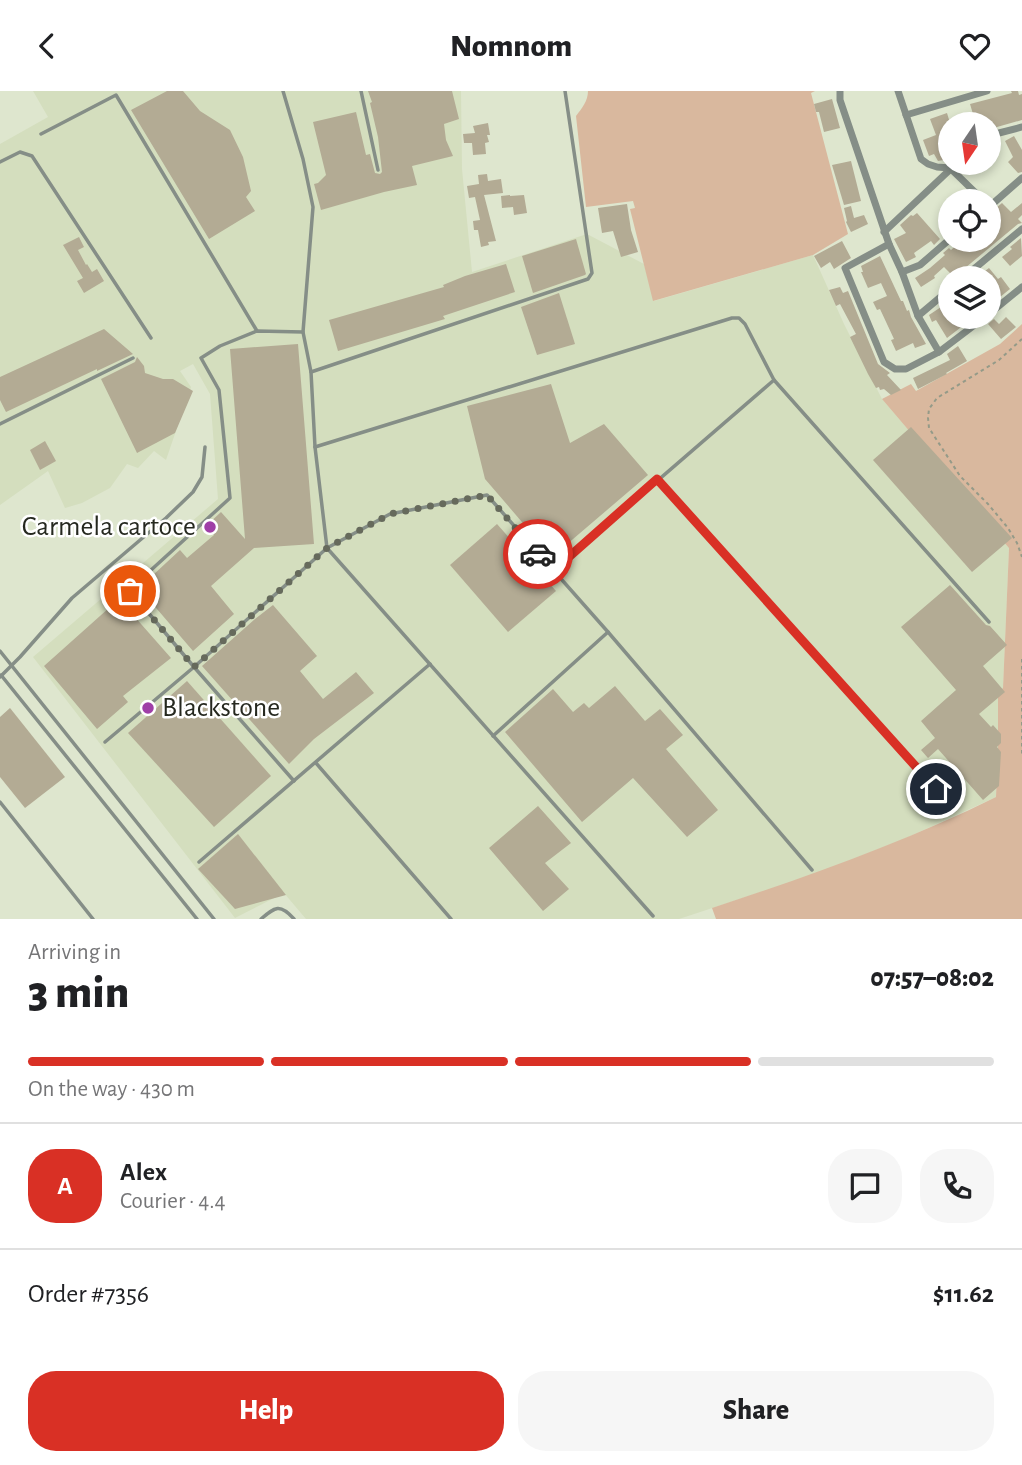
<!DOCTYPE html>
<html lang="en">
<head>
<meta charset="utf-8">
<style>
  body { margin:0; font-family:"Alegreya Sans",sans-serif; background:#f6f6f6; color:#202124; height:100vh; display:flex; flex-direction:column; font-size:26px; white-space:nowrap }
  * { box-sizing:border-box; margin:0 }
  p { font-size:23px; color:#757577 }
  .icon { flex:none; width:38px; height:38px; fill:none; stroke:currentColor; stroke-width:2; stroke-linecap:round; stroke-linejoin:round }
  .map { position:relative; height:828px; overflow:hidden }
  .sheet { display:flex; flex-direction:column; background:#fff; flex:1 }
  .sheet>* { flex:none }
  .needle { width:46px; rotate:193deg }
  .tools { position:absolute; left:938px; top:21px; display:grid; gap:14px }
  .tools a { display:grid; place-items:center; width:63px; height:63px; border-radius:50%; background:#fff; box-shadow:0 4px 10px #0003; font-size:35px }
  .pin { position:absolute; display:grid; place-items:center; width:60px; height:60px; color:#fff; margin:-30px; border:4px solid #fff; border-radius:50%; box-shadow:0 2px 7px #0007 }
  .courier { position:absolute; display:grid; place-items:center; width:70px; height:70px; margin:-35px; border:5px solid #d93025; border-radius:50%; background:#fff; color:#222; box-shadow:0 2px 9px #0007 }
  .headline em { font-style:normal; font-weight:800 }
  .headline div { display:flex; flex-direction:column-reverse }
  .headline { display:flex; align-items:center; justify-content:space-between; height:119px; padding:0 28px }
  h1 { font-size:46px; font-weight:800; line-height:52px }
  .bar { display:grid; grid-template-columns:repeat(4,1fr); gap:10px 7px; align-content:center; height:84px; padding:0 28px }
  .bar i { height:9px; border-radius:5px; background:#e0e0e0 }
  .bar .on { background:#d93025 }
  .bar p { grid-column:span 4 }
  .line { display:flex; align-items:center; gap:18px; padding:0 28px; border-top:2px solid #e0e0e0 }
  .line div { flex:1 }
  .round { display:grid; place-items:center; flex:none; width:74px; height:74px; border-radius:28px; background:#f6f6f6 }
  .cta { display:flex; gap:14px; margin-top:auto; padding:14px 28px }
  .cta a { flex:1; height:80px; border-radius:28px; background:#d93025; color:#fff; font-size:28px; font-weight:800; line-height:80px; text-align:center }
  .cta a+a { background:#f6f6f6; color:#202124 }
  header { display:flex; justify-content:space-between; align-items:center; height:91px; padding:0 28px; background:#fff; font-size:32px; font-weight:800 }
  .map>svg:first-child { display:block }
  .built { fill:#d4debe }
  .green { fill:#d9b89e }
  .building { fill:#b3ab94 }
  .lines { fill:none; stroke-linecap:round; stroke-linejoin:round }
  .path { stroke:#949a88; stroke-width:2; stroke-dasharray:3.5 3.5; stroke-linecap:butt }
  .service { stroke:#858e87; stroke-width:3.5 }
  .minor { stroke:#858e87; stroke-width:7 }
  .done { stroke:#666a5c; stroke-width:7; stroke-dasharray:0 12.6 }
  .route { stroke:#d93025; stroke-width:9 }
  .poi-dot { fill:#9f3fa7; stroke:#fff; stroke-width:2.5 }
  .labels { text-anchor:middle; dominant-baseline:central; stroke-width:5; stroke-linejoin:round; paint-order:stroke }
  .poi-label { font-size:28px; fill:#25281f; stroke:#fff; text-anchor:end }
</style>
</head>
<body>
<header><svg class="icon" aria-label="back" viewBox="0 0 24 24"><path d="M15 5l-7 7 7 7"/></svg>Nomnom<svg class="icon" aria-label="heart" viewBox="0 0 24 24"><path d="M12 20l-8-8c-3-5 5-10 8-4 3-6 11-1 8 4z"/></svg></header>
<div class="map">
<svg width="1022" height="828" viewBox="0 0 1022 828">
  <rect width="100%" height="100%" fill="#dee6ce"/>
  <path class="built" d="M33,0H461L462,78L472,181L587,143L644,173L654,210L813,164L844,233L882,308L1009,456L1003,598L998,602V658L996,706L904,748L807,786L679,828H306L284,802L235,827L33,566L218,408L210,303L193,273L180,280L191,296L166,369L154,360L138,377L127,373L110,397L82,412L65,417L48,380L0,414V53L48,26Z"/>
  <g class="green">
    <path d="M588,0H815L811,2L848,143L813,164L653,210L630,118L635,117L633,110L586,116L576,25C582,17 588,10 588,0Z"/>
    <path d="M1022,233V828H716L712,817C809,785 905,751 996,706L998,658V602L1003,597L1009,457L882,308L911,293L916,300L1000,253Z"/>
  </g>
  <g class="building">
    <path d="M167,0H183L200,20L230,39L243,66L251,100L246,106L255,120L209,148L131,19Z"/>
    <path d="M368,0H452L459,28L444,33L446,49L453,65L412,75L417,94L384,101L321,119L314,93L318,92L326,84L313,31L356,21L366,64L370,63L375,82L380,83L382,81L378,46L370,12L372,11Z"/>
    <path d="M1011,0H1018L1019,4L1022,3V29L997,36L989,42V33H976L970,13L1012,2Z"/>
    <path d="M832,8L840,37L824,41L819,21H816L814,13Z"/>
    <path d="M947,22L950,32V49L944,51L949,68L938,70L934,63L929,65L923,49L936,44L930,28Z"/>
    <path d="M488,32L490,44H487L489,51L485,52L486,63L473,64L472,52H464L463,43L475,42L473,35Z"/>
    <path d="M1014,45L1022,59V81L1018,82L1008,71L1013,66L1005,50Z"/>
    <path d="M851,70L861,110L844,114L832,74Z"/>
    <path d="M487,83L488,90L501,88L503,102L484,104L496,150L488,151L489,154L481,156L478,139H474L473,130L480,129L475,106L469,107L467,95L479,93L478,84Z"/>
    <path d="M510,104V105L524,104L527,122L514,124L513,116L502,117L501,105Z"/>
    <path d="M1002,112L1011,121L1022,112V124L1018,128L1022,132L1018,133L959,182L957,187H955L944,176L934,185L935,187L921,196L915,187L930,177L945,164L943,162L949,157L951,159L962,149H989V123Z"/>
    <path d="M627,113L631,139L638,161L621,166L613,140L602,142L598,117Z"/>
    <path d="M851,115L854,127L864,124L868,133L851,141L846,131L847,130L844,117Z"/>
    <path d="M917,122L940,148L934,154L931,150L914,162L916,166L906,171L894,148L906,142L900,134L911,124L913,125Z"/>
    <path d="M79,146L84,156L78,159L86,174L87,173L92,181L97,178L104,190L84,202L77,190L83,187L63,154Z"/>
    <path d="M1021,147L1022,165L1010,175L1002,166L1012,158L1010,156Z"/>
    <path d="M576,148L586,183L585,184L533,202L522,165Z"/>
    <path d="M842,150L851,167L834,178L830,171L821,177L814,165Z"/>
    <path d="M880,165L901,210H903L907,220L909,219L911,226L926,253L915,257L913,252L896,260L891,249L894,248L880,218L877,219L873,211L887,205L881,192L868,197L861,181H863L861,175Z"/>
    <path d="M506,173L515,201L443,225L445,228L338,260L329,229L444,196L443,194L465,185Z"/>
    <path d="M989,177L998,188L1001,186L1010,198L1000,206L990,194L989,187H985L981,183Z"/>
    <path d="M840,196L843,202L848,200L878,273L890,282L887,284L901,299L891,304L884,298L880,299L879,296L876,297L868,283L850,246L856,243L840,213L836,215L829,199Z"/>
    <path d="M559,202L575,253L537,264L521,216Z"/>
    <path d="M950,210V226H966L969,230L947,247L936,229L932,231L929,224Z"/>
    <path d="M1006,226L1016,236L1001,248L988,233L994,228L999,233Z"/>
    <path d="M104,238L133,263L97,280V278L6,321L0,309V286Z"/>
    <path d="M298,253L314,453L254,457L211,495L234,523L193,560L139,497L180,459L187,467L214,444L206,435L221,421L245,448L230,258Z"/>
    <path d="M958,255L967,270L946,282L947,283L918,298L913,287L950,269L947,263Z"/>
    <path d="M137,266L144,275L145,282L163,288H173L193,300L175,342L137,362L101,288L135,271Z"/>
    <path d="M551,293L570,352L604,333L648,384L552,466L485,388L467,315Z"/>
    <path d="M911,336L1012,447L972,481L873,369Z"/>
    <path d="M45,350L56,370L40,379L30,359Z"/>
    <path d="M497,433L556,500L508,541L450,474Z"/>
    <path d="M950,494L986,534L990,535L1007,554L983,575L1005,601L979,623L991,636L993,634L1001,643V652L997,656L1001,661L999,695L983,709L938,658L928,667L921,659L935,647L921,630L956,599L901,536Z"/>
    <path d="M119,508L171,567L123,605L128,611L97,638L44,575Z"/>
    <path d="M273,514L317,565L300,580L323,608L356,581L374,602L314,648L289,673L202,575L255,528Z"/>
    <path d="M187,590L271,685L214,736L128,642Z"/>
    <path d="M615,595L645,630L660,618L683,644L666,658L718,719L687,746L633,687L582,731L505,641L553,598L573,621L584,612L589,617Z"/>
    <path d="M10,617L65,686L25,717L0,686V626Z"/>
    <path d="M538,715L571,752L545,772L569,798L543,820L489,757Z"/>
    <path d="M238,743L286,804L235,818L198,778Z"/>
  </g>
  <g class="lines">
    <g class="path">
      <path d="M1022,248L999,269L937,307L929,318L928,327L929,337L960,385L988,413L1008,437L1017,452L1022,466"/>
      <path d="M1022,568V666"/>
    </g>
    <g class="service">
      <path d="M283,0L303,68L313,116L303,241L311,281L315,356L327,457L653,825"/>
      <path d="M361,0L378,79"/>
      <path d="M41,43L116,4L257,240"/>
      <path d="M0,71L20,61L32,65L151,247"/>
      <path d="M311,281L588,188L592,182L565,0"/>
      <path d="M774,289L989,531"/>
      <path d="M0,333L133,267"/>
      <path d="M315,356L732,227H739L745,233L774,289L553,480"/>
      <path d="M657,388L954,719"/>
      <path d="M0,560L214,828"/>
      <path d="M1,584L197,828"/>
      <path d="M0,586L20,566L72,507L166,427L193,401L202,386L205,356"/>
      <path d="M493,645L608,541"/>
      <path d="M105,651L194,576L327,457L390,423L487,404L608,541L812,779"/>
      <path d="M316,672L451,828"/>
      <path d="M294,690L194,576L130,500L139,490L230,407L219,299L201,267L220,255L257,240L303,241"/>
      <path d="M0,711L93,828"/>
      <path d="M199,771L430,573"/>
      <path d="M261,828C275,816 280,812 294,828"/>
    </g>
    <g class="minor">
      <path d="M840,0V9L889,153L902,181L918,225L939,261L985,226"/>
      <path d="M898,0L921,68L928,73L937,76L950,77L984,110"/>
      <path d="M906,24L987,0"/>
      <path d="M989,49L999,42L1022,36"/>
      <path d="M989,116L1022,87"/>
      <path d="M884,141L957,72"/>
      <path d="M889,153L845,177L884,271L895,278H906L939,261"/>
      <path d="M902,181L920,174L950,148"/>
      <path d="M963,187L1022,138"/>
      <path d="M989,223L1022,196"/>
      <path d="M918,225L950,198"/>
    </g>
  </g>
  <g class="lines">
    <path class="done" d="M130,500L194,576L327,457L390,423L487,404L538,463"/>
    <path class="route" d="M538,463L553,480L657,388L936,698"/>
  </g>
  <g class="poi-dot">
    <circle cx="210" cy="436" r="7"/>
    <circle cx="148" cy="617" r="7"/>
  </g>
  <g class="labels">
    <g class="poi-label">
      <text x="196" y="436">Carmela cartoce</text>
      <text x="162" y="617" text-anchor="start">Blackstone</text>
    </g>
  </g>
</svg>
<div class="tools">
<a><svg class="needle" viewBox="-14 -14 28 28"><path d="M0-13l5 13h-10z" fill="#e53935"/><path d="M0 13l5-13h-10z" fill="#757577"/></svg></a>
<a><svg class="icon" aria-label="locate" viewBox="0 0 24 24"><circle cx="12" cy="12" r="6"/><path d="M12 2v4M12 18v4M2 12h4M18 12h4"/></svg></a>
<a><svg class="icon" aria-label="layers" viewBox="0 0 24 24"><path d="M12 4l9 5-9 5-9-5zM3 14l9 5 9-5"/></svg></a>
</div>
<div class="pin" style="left:130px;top:500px;background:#ea580c"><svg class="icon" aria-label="bag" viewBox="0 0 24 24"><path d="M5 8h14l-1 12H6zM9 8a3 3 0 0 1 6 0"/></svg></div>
<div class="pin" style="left:936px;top:698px;background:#1f2937"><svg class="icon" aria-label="home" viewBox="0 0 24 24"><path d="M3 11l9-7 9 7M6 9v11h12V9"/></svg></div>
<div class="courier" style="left:538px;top:463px"><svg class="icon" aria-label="car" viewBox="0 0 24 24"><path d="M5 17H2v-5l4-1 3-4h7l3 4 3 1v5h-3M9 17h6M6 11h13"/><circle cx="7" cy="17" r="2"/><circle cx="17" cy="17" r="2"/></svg></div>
</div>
<section class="sheet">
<div class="headline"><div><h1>3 min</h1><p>Arriving in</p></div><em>07:57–08:02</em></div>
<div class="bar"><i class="on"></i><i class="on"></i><i class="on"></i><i></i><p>On the way · 430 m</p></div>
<div class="line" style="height:126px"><b class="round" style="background:#d93025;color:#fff">A</b><div><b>Alex</b><p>Courier · 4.4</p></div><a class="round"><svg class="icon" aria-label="chat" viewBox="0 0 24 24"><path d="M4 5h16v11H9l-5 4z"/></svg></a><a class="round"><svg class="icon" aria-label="phone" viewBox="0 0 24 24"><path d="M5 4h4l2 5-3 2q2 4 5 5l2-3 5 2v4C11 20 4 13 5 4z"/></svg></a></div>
<div class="line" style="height:91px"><div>Order #7356</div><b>$11.62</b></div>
<div class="cta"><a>Help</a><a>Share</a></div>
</section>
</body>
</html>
